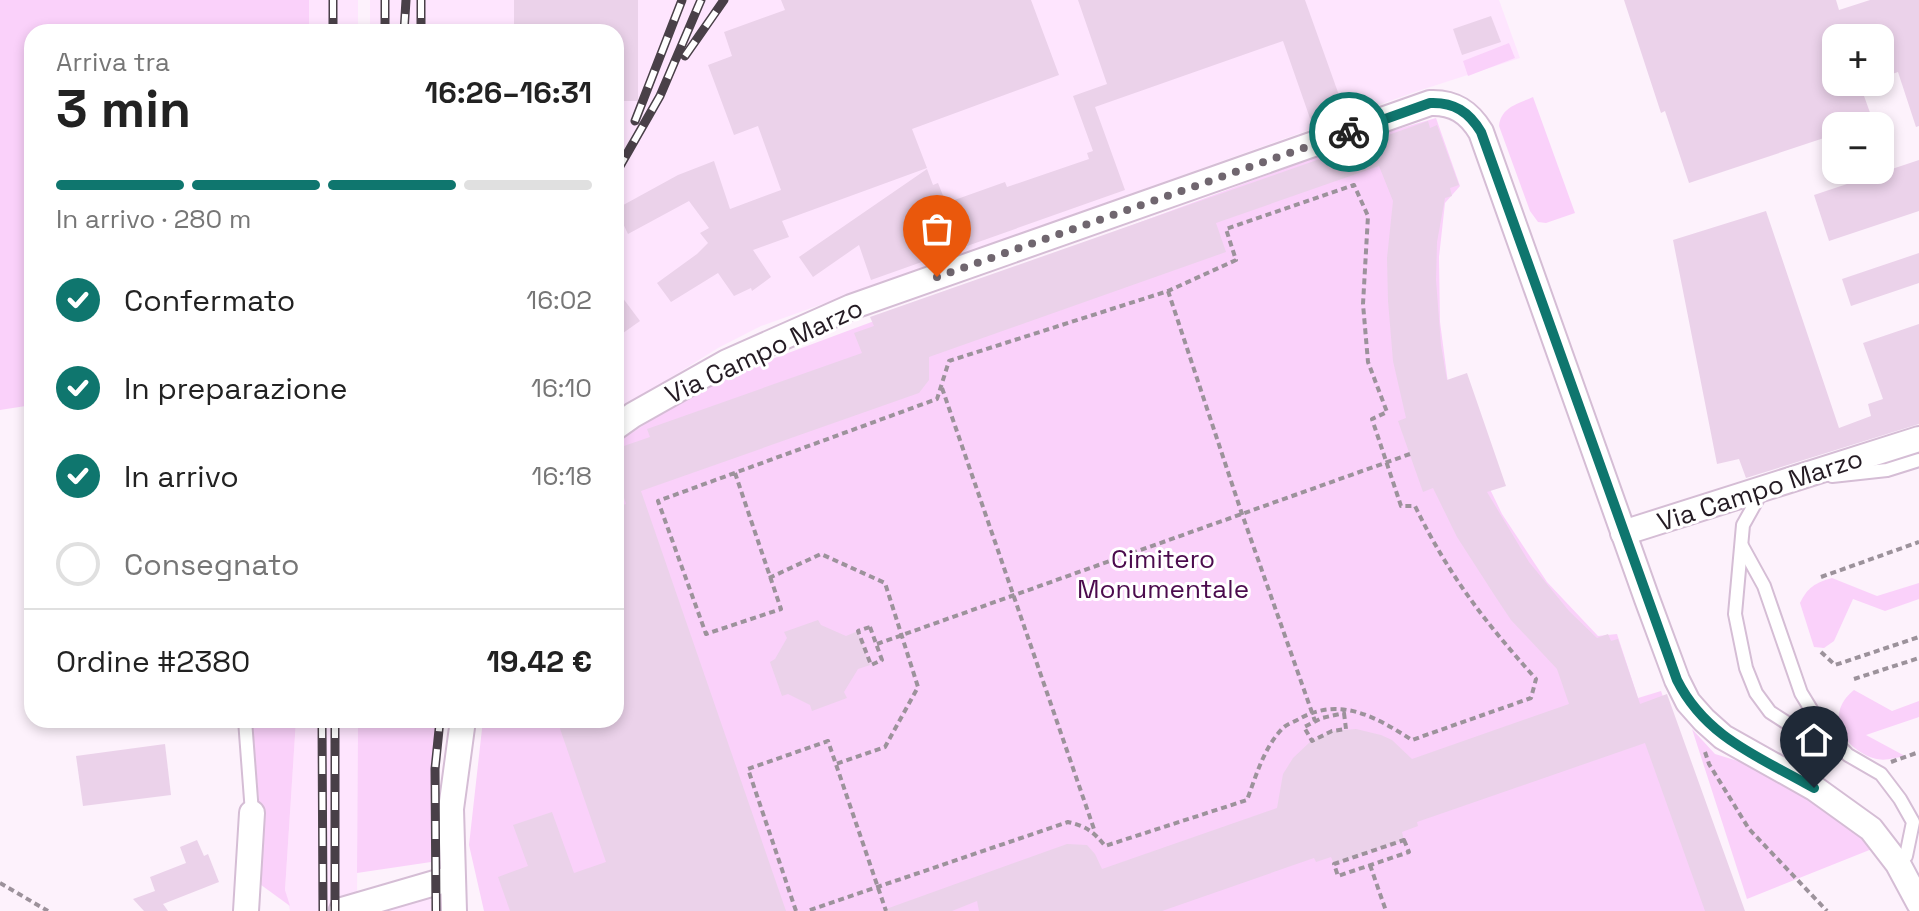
<!DOCTYPE html>
<html lang="it">
<head>
<meta charset="utf-8">
<style>
  body { margin:0; font-family:"Space Grotesk",sans-serif; background:#f6f6f6; color:#222; height:100vh; display:flex; flex-direction:column; font-size:30px; white-space:nowrap }
  * { box-sizing:border-box; margin:0 }
  p { font-size:26px; color:#767676 }
  .icon { flex:none; width:44px; height:44px; fill:none; stroke:currentColor; stroke-width:2; stroke-linecap:round; stroke-linejoin:round }
  .map { position:relative; flex:1; overflow:hidden }
  .sheet { position:absolute; left:24px; top:24px; width:600px; height:704px; display:flex; flex-direction:column; background:#fff; border-radius:24px; box-shadow:0 4px 12px #0003 }
  .sheet>* { flex:none }
  .fabs { position:absolute; left:1822px; top:24px; display:grid; gap:16px }
  .fabs a { display:grid; place-items:center; width:72px; height:72px; border-radius:16px; background:#fff; box-shadow:0 4px 12px #0003; font-size:40px }
  .pin { position:absolute; display:grid; place-items:center; width:68px; height:68px; color:#fff; margin:-82px -34px; border-radius:50% 50% 50% 0; rotate:-45deg; box-shadow:0 0 8px #0007 }
  .pin .icon { rotate:45deg }
  .courier { position:absolute; display:grid; place-items:center; width:80px; height:80px; margin:-40px; border:6px solid #0f766e; border-radius:50%; background:#fff; color:#222; box-shadow:0 2px 10px #0007 }
  .headline em { font-style:normal; font-weight:700 }
  .headline div { display:flex; flex-direction:column-reverse }
  .headline { display:flex; align-items:center; justify-content:space-between; height:136px; padding:0 32px }
  h1 { font-size:52px; font-weight:700; line-height:60px }
  .bar { display:grid; grid-template-columns:repeat(4,1fr); gap:12px 8px; align-content:center; height:96px; padding:0 32px }
  .bar i { height:10px; border-radius:6px; background:#e0e0e0 }
  .bar .selected { background:#0f766e }
  .bar p { grid-column:span 4 }
  .line { display:flex; align-items:center; gap:20px; padding:0 32px; border-top:2px solid #e0e0e0 }
  .line div { flex:1 }
  ol { padding:0 32px; list-style:none }
  li { display:flex; align-items:center; gap:24px; height:88px }
  li p { margin-inline-start:auto }
  li .icon { padding:8px; border-radius:50%; background:#0f766e; color:#fff; stroke-width:4 }
  li:last-child { color:#767676 }
  li i { width:44px; height:44px; border:4px solid #e0e0e0; border-radius:50% }
  .map>svg:first-child { display:block }
  .built { fill:#fee5fe }
  .green { fill:#fad1fa }
  .building { fill:#ebd2ea }
  .lines { fill:none; stroke-linecap:round; stroke-linejoin:round }
  .lane-casing { stroke:#d5bdd5; stroke-width:16 }
  .street-casing { stroke:#d5bdd5; stroke-width:28 }
  .path { stroke:#9c929b; stroke-width:4; stroke-dasharray:6 4; stroke-linecap:butt }
  .lane { stroke:#fff; stroke-width:12 }
  .street { stroke:#fff; stroke-width:24 }
  .rail-casing { stroke:#494048; stroke-width:9 }
  .rail { stroke:#fff; stroke-width:6; stroke-dasharray:18; stroke-linecap:butt }
  .done { stroke:#70666f; stroke-width:8; stroke-dasharray:0 14.4 }
  .route { stroke:#0f766e; stroke-width:10 }
  .labels { text-anchor:middle; dominant-baseline:central; stroke-width:6; stroke-linejoin:round; paint-order:stroke }
  .street-label { font-size:26px; fill:#241b23; stroke:#fff }
  .park-label { font-size:26px; fill:#4b0b4d; stroke:#fff }
</style>
</head>
<body>
<div class="map">
<svg width="1919" height="911" viewBox="0 0 1919 911">
  <rect width="100%" height="100%" fill="#fdf2fc"/>
  <g class="built">
    <rect x="309" y="0" width="49" height="32"/>
    <path d="M370,0H1499L1520,58L1415,92L761,326L718,348L616,412V32H370Z"/>
    <path d="M296,720H358L357,905L431,895L432,911H290L285,890Z"/>
  </g>
  <g class="green">
    <path d="M0,0H309V32H32V405L0,410Z"/>
    <path d="M1509,43L1515,58L1468,76L1463,61Z"/>
    <path d="M1533,97L1575,213L1546,223L1538,222L1530,211L1499,126C1501,107 1518,104 1533,97Z"/>
    <path d="M1436,118L1460,186L1445,203L1439,257L1440,322L1448,383L1489,487L1502,514L1547,582L1598,636L1617,634L1638,698L1661,691L1738,911H484L469,845L483,720H616V443L710,382L1367,138Z"/>
    <path d="M1832,578L1877,596L1919,583V599L1885,611L1853,599L1834,641L1824,648L1814,647L1800,603C1808,587 1815,583 1832,578Z"/>
    <path d="M1854,690L1892,711L1919,701V717L1866,735L1905,756C1894,758 1884,762 1873,758C1841,747 1825,713 1854,690Z"/>
    <path d="M252,720H296L285,890L290,906L257,882L259,803Z"/>
    <path d="M358,720H444C436,767 430,814 431,862L357,873Z"/>
    <path d="M1692,729L1715,754L1774,772L1852,828L1872,849L1747,899Z"/>
  </g>
  <g class="building">
    <path d="M514,0H638V101H616V32H514Z"/>
    <path d="M781,0H1031L1059,75L912,129L927,168L782,221L789,237L753,250L771,277L752,291L751,288L734,296L718,273L671,302L657,283L697,254L708,243L700,233L709,228L689,201L628,234L616,209L678,175L714,161L730,209L781,190L758,126L734,135L708,65L732,56L724,32L785,10Z"/>
    <path d="M1078,0H1305L1345,112L1312,124L1283,41L1095,107L1125,190L871,280L859,245L813,277L799,257L927,169L933,185L938,183L946,203L1005,182L1007,187L1089,159L1087,153L1093,151L1073,96L1107,84Z"/>
    <path d="M1624,0H1836L1839,10L1870,0H1919V126L1916,127L1898,72L1880,78V38H1836V82H1859L1873,121L1858,126H1836V134L1689,183L1665,111L1661,113Z"/>
    <path d="M1491,16L1501,42L1462,55L1453,29Z"/>
    <path d="M1428,121L1430,128L1437,125L1459,185L1450,188L1452,196L1445,198L1437,242L1436,280L1441,345L1447,380L1467,373L1506,486L1487,492L1529,562L1569,611L1597,638L1608,634L1611,641L1618,639L1640,704L1667,694L1745,911H1705L1645,743L1417,822L1418,826L1402,832L1404,840L1334,864L1331,857L1316,862L1314,858L1162,911H979L977,901L952,911H886V909L1067,844L1087,845L1095,854L1102,869L1277,808L1283,774L1293,758L1311,741L1332,731L1356,729L1381,735L1392,740L1412,759L1569,704L1557,669L1511,620L1495,596L1457,537L1433,488L1423,492L1398,421L1406,418L1393,361L1388,301L1387,258L1393,201L1379,166L1216,223L1226,252L929,357V380L919,393L641,491L786,911H510L498,877L528,866L513,825L552,812L574,873L606,862L557,720H616V507L626,504L616,474V455L623,453L621,447L650,437L647,429L862,353L854,333L874,326L870,317Z"/>
    <path d="M1919,160V211L1829,241L1814,195Z"/>
    <path d="M1766,211L1839,428L1871,416L1868,404L1883,399L1863,343L1919,324V424L1746,478L1739,459L1717,464L1673,240Z"/>
    <path d="M1919,253V283L1851,306L1842,279Z"/>
    <path d="M616,289L640,321L616,338Z"/>
    <path d="M818,620L821,625L846,636L858,631L870,665L858,669L844,692L847,698L812,711L810,705L788,694L782,696L770,662L775,659L787,638L784,632Z"/>
    <path d="M165,744L171,795L83,806L76,756Z"/>
    <path d="M197,840L204,856L208,854L219,882L163,904L168,911H144L133,899L155,891L150,877L186,863L180,847Z"/>
  </g>
  <g class="lines">
    <g class="lane-casing">
      <g id="lane">
        <path d="M1832,476L1887,470L1919,460"/>
        <path d="M1762,491L1743,525L1735,614L1746,668L1756,693L1770,712L1787,723L1804,728"/>
        <path d="M1742,546L1764,586L1801,693L1823,729L1848,755L1881,774L1900,799L1913,822L1906,856L1898,864"/>
        <path d="M245,720L252,813"/>
      </g>
    </g>
    <g class="street-casing">
      <g id="street">
        <path d="M616,427L633,415L727,362L851,307L1430,103C1454,102 1469,112 1481,132L1647,599L1677,680L1688,702L1704,720L1723,737L1814,788L1871,829L1898,864L1919,903"/>
        <path d="M1623,533L1919,439"/>
        <path d="M342,910L452,878"/>
        <path d="M246,911L252,813"/>
        <path d="M454,911L451,809L463,720"/>
      </g>
    </g>
    <g class="path">
      <path d="M1168,291L1242,514L1315,721"/>
      <path d="M942,388L1095,832"/>
      <path d="M735,473L781,609L706,634L658,501L937,399L949,361L1168,291L1236,260L1226,229L1354,185L1368,216L1363,304L1368,362L1387,412L1372,419L1401,506H1415C1449,576 1485,622 1536,679L1531,698L1412,740C1376,717 1340,696 1299,719C1294,722 1287,724 1283,728C1264,747 1256,776 1247,800L1105,846C1094,832 1086,826 1068,822L807,911"/>
      <path d="M1821,577L1919,542"/>
      <path d="M769,578L821,554L885,583L918,687L885,747L836,764"/>
      <path d="M870,627L882,660L871,665L858,631Z"/>
      <path d="M877,644L1410,454"/>
      <path d="M1821,652L1835,665L1919,637"/>
      <path d="M1854,679L1919,658"/>
      <path d="M1344,713L1346,729L1332,731L1312,741L1304,727L1322,718Z"/>
      <path d="M1705,752L1709,764L1749,829L1827,911"/>
      <path d="M1891,762L1919,752"/>
      <path d="M1404,840L1409,852L1338,876L1334,864Z"/>
      <path d="M1370,865L1386,911"/>
      <path d="M0,883L48,911"/>
      <path d="M796,911L748,769L828,741L886,911"/>
    </g>
    <use href="#lane" class="lane"/>
    <use href="#street" class="street"/>
    <g class="rail-casing">
      <g id="rail">
        <path d="M333,0V32"/>
        <path d="M385,0V32"/>
        <path d="M421,0V32"/>
        <path d="M404,32L406,0"/>
        <path d="M685,56L724,0"/>
        <path d="M635,121L682,0"/>
        <path d="M616,173L660,96L701,0"/>
        <path d="M322,720L323,911"/>
        <path d="M335,720V911"/>
        <path d="M436,911L435,769L440,720"/>
      </g>
    </g>
    <use href="#rail" class="rail"/>
  </g>
  <g class="lines">
    <path class="done" d="M937,277L1349,132"/>
    <path class="route" d="M1349,132L1430,103C1454,102 1469,112 1481,132L1677,680C1706,738 1760,757 1814,788"/>
  </g>
  <g class="labels">
    <g class="street-label">
      <text transform="translate(764 351) rotate(-25)">Via Campo Marzo</text>
      <text transform="translate(1760 490) rotate(-18)">Via Campo Marzo</text>
    </g>
    <g class="park-label">
      <text x="1163" y="559">Cimitero<tspan x="1163" dy="30">Monumentale</tspan></text>
    </g>
  </g>
</svg>
<div class="fabs">
<a>+</a>
<a>−</a>
</div>
<div class="pin" style="left:937px;top:277px;background:#ea580c"><svg class="icon" aria-label="bag" viewBox="0 0 24 24"><path d="M5 8h14l-1 12H6zM9 8a3 3 0 0 1 6 0"/></svg></div>
<div class="pin" style="left:1814px;top:788px;background:#1f2937"><svg class="icon" aria-label="home" viewBox="0 0 24 24"><path d="M3 11l9-7 9 7M6 9v11h12V9"/></svg></div>
<div class="courier" style="left:1349px;top:132px"><svg class="icon" aria-label="bike" viewBox="0 0 24 24"><circle cx="6" cy="16" r="4"/><circle cx="18" cy="16" r="4"/><path d="M6 16l4-8h5l3 8M10 8l3 8H6M13 5h3"/></svg></div>
<section class="sheet">
<div class="headline"><div><h1>3 min</h1><p>Arriva tra</p></div><em>16:26–16:31</em></div>
<div class="bar"><i class="selected"></i><i class="selected"></i><i class="selected"></i><i></i><p>In arrivo · 280 m</p></div>
<ol>
<li><svg class="icon" aria-label="check" viewBox="0 0 24 24"><path d="M5 12l5 5 9-10"/></svg>Confermato<p>16:02</p></li>
<li><svg class="icon" aria-label="check" viewBox="0 0 24 24"><path d="M5 12l5 5 9-10"/></svg>In preparazione<p>16:10</p></li>
<li><svg class="icon" aria-label="check" viewBox="0 0 24 24"><path d="M5 12l5 5 9-10"/></svg>In arrivo<p>16:18</p></li>
<li><i></i>Consegnato</li>
</ol>
<div class="line" style="height:104px"><div>Ordine #2380</div><b>19.42 €</b></div>
</section>
</div>
</body>
</html>
